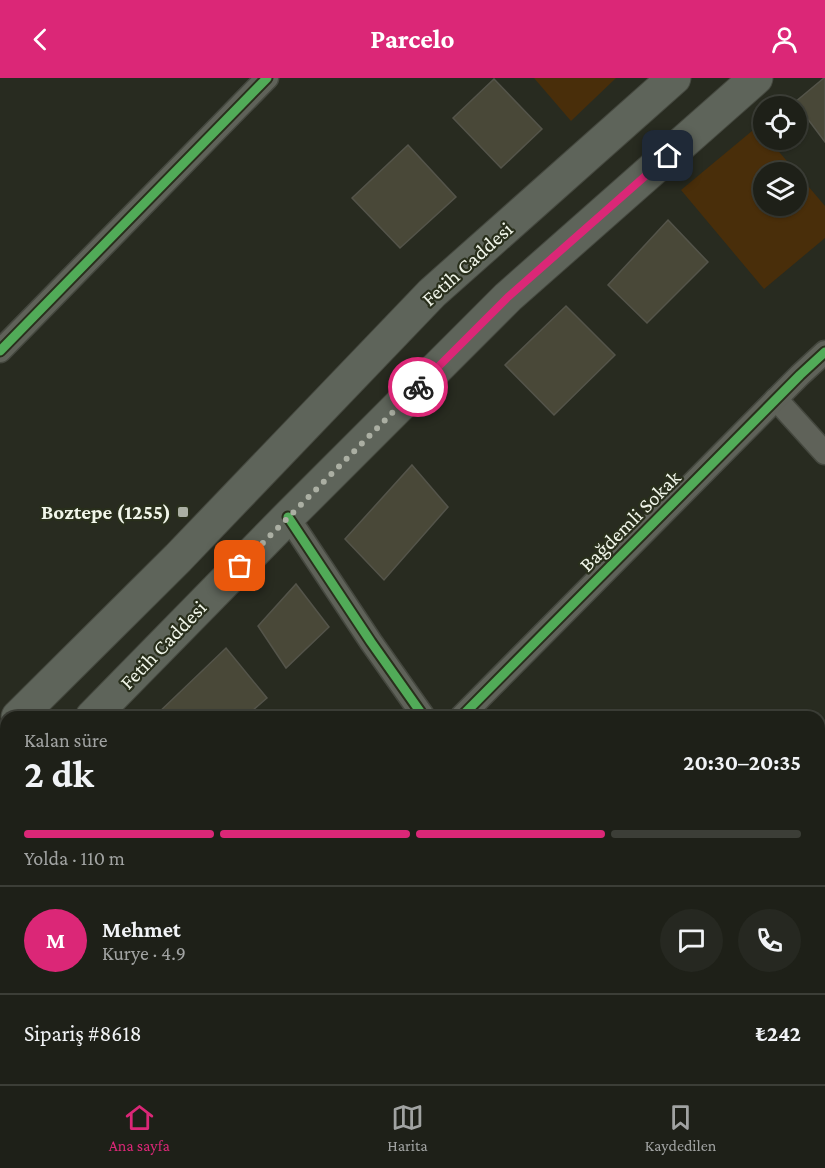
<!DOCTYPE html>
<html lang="tr">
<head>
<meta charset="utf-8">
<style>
  body { margin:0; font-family:"Crimson Pro",serif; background:#262821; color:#f1f3f6; height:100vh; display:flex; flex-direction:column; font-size:22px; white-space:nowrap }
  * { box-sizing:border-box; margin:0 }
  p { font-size:20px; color:#a1a3a2 }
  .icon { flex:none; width:33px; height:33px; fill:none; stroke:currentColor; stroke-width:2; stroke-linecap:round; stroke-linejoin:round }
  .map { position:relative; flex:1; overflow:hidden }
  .sheet { position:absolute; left:0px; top:633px; width:825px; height:374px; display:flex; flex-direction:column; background:#1e2018; border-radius:18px 18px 0 0; box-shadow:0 2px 4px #0004,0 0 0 2px #3c3e37 }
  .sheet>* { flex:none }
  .fabs { position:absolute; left:753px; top:18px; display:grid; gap:12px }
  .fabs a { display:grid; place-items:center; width:54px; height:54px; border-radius:50%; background:#1e2018; box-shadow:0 2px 4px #0004,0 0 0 2px #3c3e37; font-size:30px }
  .pin { position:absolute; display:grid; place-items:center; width:51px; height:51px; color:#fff; margin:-26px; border-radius:12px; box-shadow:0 3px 9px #0006 }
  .courier { position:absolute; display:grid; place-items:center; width:60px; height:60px; margin:-30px; border:4px solid #db2777; border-radius:50%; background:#fff; color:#222; box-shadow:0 2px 8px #0007 }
  .overview em { font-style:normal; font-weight:700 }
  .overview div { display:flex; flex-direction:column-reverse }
  .overview { display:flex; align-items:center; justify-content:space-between; height:102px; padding:0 24px }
  h1 { font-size:39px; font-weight:700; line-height:45px }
  .bar { display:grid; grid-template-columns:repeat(4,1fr); gap:9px 6px; align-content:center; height:72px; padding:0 24px }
  .bar i { height:8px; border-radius:4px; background:#3c3e37 }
  .bar .selected { background:#db2777 }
  .bar p { grid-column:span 4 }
  .line { display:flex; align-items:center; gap:15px; padding:0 24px; border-top:2px solid #3c3e37 }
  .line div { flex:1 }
  .round { display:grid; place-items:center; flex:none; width:63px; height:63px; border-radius:32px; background:#262821 }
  header { display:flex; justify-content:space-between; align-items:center; height:78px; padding:0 24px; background:#db2777; color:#fff; font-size:27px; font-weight:700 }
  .tabs { display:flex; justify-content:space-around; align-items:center; height:84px; border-top:2px solid #3c3e37; background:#1e2018; font-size:16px; color:#a1a3a2 }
  .tabs a { display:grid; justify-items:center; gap:3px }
  .tabs .selected { color:#db2777 }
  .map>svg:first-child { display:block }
  .green { fill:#492e0a; fill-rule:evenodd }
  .building { fill:#494838; stroke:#54544a; stroke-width:1.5 }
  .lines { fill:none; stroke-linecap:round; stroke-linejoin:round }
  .street-casing { stroke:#45483f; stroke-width:25 }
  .primary-casing { stroke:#45483f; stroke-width:35 }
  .street { stroke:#5f6259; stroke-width:22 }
  .primary { stroke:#5e645a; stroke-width:33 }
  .cycleway-casing { stroke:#292f1c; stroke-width:13 }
  .cycleway { stroke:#51ab58; stroke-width:9 }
  .done { stroke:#abafa3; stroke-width:6; stroke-dasharray:0 10.8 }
  .route { stroke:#db2777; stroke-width:8 }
  .poi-dot { fill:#abafa3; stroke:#292f1c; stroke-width:2 }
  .labels { text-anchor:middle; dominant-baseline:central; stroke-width:4.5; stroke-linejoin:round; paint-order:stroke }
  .street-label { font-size:21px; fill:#f1f6ea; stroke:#292f1c }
  .poi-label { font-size:21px; font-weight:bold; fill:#f1f6ea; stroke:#292f1c; text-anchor:end }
</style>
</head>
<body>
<header><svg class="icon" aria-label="back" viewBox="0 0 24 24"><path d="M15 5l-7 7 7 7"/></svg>Parcelo<svg class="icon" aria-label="person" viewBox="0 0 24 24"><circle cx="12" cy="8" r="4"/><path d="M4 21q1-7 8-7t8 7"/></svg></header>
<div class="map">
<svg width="825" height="1006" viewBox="0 0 825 1006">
  <rect width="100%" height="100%" fill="#282b20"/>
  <g class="green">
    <path d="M534,0H616L571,43Z"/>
    <path d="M758,48L763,55L764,62H769L825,128V160L764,211L681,112ZM796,94V128H764V94Z"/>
    <path d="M0,784L6,790V914L0,917Z"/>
  </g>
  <g class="building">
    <path d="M824,0H825V64L795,24Z"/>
    <path d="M494,1L542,51L501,90L453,40Z"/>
    <path d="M408,67L456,119L400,170L352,120Z"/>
    <path d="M668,142L708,184L647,245L608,207Z"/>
    <path d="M566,228L615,277L554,337L505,287Z"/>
    <path d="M412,387L448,429L384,502L345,461Z"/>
    <path d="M296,506L329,549L286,590L258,548Z"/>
    <path d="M226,570L267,620L245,639H154Z"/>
  </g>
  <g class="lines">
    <g class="street-casing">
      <g id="street">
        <path d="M0,273L267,0"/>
        <path d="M776,321L825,375"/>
        <path d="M288,439L371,564L424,639"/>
        <path d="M461,639L800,297L825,274"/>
        <path d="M819,659L825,655"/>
        <path d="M819,761L825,767"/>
        <path d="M319,1000L322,1006"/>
        <path d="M683,1000L686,1006"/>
        <path d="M804,1000L808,1006"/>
        <path d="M99,1006L104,1000"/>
        <path d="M159,1006L182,1000"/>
      </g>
    </g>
    <g class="primary-casing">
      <g id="primary">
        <path d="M18,639L178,480L432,215L674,0"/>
        <path d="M92,639L288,439L508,219L756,0"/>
        <path d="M0,726L6,720"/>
      </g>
    </g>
    <use href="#street" class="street"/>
    <use href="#primary" class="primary"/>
    <g class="cycleway-casing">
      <g id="cycleway">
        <path d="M0,273L267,0"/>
        <path d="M288,439L371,564L424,639"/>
        <path d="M461,639L800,297L825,274"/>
      </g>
    </g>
    <use href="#cycleway" class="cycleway"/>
  </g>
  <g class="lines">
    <path class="done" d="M240,488L418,309"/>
    <path class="route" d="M418,309L508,219L668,78"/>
  </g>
  <rect class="poi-dot" x="177" y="428" width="12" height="12" rx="3"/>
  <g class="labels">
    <g class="street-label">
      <text transform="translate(467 186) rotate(-42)">Fetih Caddesi</text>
      <text transform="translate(630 443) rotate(-45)">Bağdemli Sokak</text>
      <text transform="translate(163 567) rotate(-46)">Fetih Caddesi</text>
    </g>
    <g class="poi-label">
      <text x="171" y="434">Boztepe (1255)</text>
    </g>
  </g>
</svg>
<div class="fabs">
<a><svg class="icon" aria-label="locate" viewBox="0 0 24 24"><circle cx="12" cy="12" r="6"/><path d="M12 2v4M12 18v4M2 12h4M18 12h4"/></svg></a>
<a><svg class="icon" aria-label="layers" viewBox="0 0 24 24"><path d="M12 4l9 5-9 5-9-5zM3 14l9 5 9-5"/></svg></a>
</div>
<div class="pin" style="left:240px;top:488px;background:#ea580c"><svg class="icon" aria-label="bag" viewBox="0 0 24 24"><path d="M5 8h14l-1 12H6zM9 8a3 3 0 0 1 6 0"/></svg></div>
<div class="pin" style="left:668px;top:78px;background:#1f2937"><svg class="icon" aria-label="home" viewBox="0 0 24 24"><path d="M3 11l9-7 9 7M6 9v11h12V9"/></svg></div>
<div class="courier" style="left:418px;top:309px"><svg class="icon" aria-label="bike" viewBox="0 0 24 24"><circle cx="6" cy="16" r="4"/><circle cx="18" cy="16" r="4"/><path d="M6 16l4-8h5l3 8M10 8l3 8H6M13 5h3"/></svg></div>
<section class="sheet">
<div class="overview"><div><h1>2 dk</h1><p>Kalan süre</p></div><em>20:30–20:35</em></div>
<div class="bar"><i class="selected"></i><i class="selected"></i><i class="selected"></i><i></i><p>Yolda · 110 m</p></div>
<div class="line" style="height:108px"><b class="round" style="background:#db2777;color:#fff">M</b><div><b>Mehmet</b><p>Kurye · 4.9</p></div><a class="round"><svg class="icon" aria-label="chat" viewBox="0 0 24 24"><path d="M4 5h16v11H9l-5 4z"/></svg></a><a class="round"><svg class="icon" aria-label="phone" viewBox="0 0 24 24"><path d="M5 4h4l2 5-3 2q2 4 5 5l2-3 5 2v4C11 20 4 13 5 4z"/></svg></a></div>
<div class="line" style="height:78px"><div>Sipariş #8618</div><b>₺242</b></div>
</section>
</div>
<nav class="tabs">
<a class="selected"><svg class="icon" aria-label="home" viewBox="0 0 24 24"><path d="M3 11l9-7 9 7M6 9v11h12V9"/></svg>Ana sayfa</a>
<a><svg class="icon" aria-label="map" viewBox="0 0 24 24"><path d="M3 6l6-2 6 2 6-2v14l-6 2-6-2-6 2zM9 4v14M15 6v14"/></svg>Harita</a>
<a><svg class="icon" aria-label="saved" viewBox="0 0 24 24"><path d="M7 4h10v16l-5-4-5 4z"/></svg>Kaydedilen</a>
</nav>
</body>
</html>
